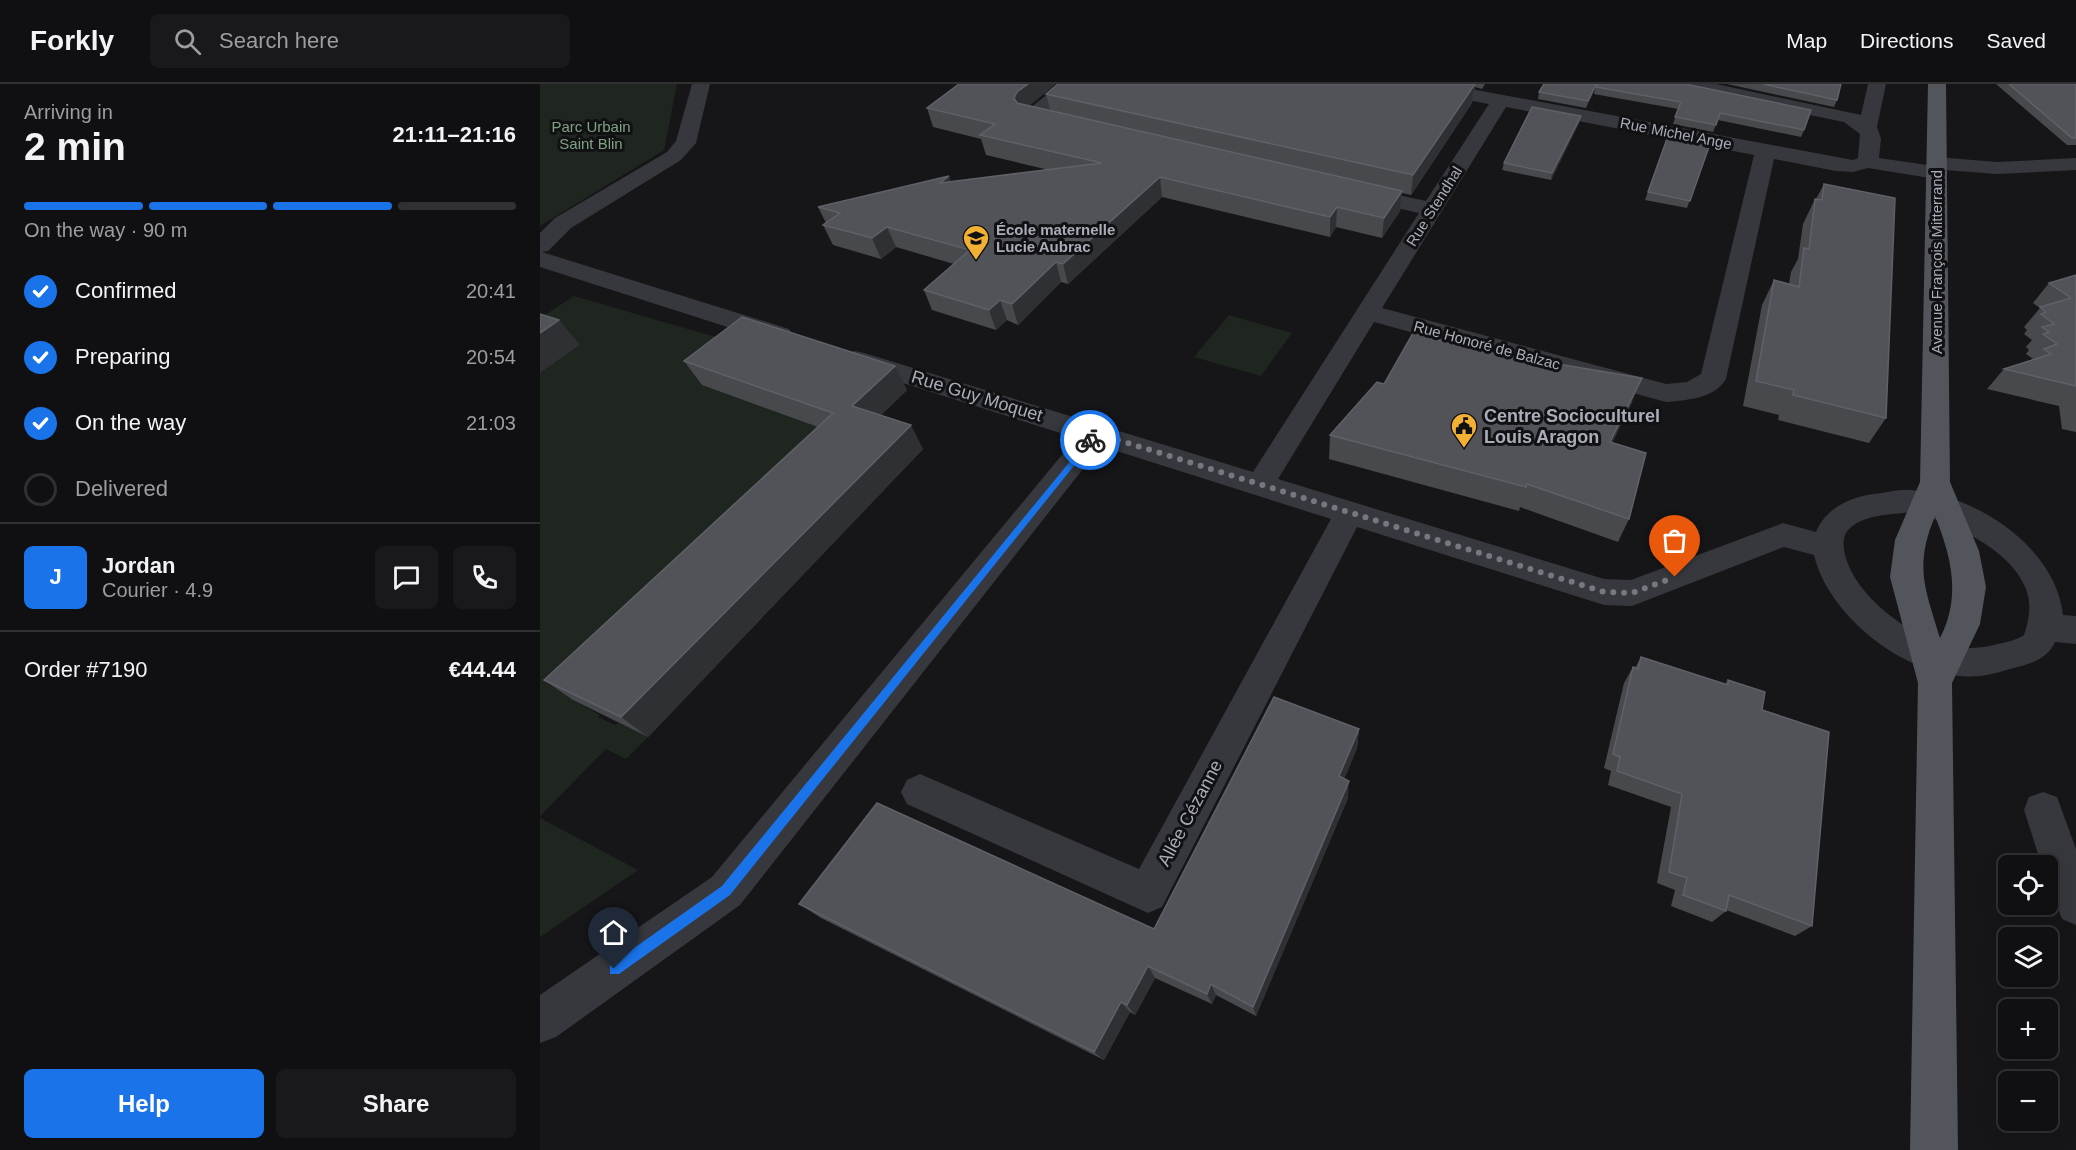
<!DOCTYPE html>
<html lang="en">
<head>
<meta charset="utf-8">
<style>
  body { margin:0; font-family:Helvetica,sans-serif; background:#19191b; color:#f1f3f6; height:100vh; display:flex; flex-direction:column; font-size:22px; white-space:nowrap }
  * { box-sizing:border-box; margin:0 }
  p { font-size:20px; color:#9c9d9f }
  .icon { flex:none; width:33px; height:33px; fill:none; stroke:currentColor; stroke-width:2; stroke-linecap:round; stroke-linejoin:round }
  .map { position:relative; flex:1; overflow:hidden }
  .sheet { display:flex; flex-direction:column; background:#101012; width:540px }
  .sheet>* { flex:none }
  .tools { position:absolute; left:1458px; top:771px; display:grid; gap:12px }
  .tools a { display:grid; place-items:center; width:60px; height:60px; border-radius:9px; background:#101012; box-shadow:0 6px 24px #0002,0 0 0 2px #303032; font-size:30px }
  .pin { position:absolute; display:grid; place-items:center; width:51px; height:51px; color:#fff; margin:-62px -26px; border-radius:50% 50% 50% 0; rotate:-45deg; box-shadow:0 0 6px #0007 }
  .pin .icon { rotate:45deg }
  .courier { position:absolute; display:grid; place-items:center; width:60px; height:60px; margin:-30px; border:4px solid #1a73e8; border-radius:50%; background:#fff; color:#222; box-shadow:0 2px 8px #0007 }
  .overview em { font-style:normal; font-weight:700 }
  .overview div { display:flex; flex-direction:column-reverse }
  .overview { display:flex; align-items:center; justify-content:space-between; height:102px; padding:0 24px }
  h1 { font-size:39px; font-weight:700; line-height:45px }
  .bar { display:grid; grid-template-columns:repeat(4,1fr); gap:9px 6px; align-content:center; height:72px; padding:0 24px }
  .bar i { height:8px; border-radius:4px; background:#303032 }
  .bar .selected { background:#1a73e8 }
  .bar p { grid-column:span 4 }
  .line { display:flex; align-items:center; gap:15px; padding:0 24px; border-top:2px solid #303032 }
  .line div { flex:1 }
  .round { display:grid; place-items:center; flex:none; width:63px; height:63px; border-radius:9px; background:#19191b }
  ol { padding:0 24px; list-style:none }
  li { display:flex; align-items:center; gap:18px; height:66px }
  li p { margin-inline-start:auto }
  li .icon { padding:6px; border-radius:50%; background:#1a73e8; color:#fff; stroke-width:4 }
  li:last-child { color:#9c9d9f }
  li i { width:33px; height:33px; border:3px solid #303032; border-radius:50% }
  .primary-button { display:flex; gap:12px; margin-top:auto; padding:12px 24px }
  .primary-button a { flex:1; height:69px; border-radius:9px; background:#1a73e8; color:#fff; font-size:24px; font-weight:700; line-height:69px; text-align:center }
  .primary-button a+a { background:#19191b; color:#f1f3f6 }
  header { display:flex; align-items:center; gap:36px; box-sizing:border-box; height:84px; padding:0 30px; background:#101012; border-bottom:2px solid #303032 }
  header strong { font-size:28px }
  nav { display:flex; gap:33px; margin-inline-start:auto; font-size:21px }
  .search { width:420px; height:54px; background:#19191b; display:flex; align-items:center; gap:15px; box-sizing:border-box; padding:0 21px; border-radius:9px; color:#9c9d9f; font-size:22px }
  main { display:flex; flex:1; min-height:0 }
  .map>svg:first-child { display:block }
  .green { fill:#1e261f }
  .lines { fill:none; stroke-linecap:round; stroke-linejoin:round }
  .minor { fill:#37383d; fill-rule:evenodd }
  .major { fill:#53555c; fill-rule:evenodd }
  .wall { fill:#47494d }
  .shaded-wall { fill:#2f3033 }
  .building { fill:#525359; stroke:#5f6168; stroke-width:1.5 }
  .route { fill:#1a73e8 }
  .done { stroke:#757880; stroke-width:6; stroke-dasharray:0 10.8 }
  .labels { text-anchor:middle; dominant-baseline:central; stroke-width:6; stroke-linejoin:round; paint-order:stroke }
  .far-park-label { font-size:15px; fill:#7fa381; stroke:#111113 }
  .far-street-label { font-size:15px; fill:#a8adb8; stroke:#111113 }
  .far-poi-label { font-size:15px; font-weight:bold; fill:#a8adb8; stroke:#111113; text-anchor:start }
  .street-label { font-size:18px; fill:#a8adb8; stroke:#111113 }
  .poi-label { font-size:18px; font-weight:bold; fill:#a8adb8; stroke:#111113; text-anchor:start }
</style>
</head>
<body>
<header>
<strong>Forkly</strong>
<div class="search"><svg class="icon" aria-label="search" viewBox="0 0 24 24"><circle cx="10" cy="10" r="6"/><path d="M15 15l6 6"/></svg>Search here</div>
<nav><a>Map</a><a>Directions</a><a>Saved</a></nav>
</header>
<main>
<section class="sheet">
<div class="overview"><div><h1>2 min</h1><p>Arriving in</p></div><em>21:11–21:16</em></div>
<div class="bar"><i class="selected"></i><i class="selected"></i><i class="selected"></i><i></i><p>On the way · 90 m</p></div>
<ol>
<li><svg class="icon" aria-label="check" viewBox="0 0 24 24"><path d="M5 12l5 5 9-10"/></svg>Confirmed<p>20:41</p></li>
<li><svg class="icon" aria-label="check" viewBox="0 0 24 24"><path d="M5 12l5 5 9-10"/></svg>Preparing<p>20:54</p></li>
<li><svg class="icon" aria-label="check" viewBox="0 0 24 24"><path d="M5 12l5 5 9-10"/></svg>On the way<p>21:03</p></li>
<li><i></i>Delivered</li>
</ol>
<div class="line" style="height:108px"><b class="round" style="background:#1a73e8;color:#fff">J</b><div><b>Jordan</b><p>Courier · 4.9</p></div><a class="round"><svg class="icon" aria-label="chat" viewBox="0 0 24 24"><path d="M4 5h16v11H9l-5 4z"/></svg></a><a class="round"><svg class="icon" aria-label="phone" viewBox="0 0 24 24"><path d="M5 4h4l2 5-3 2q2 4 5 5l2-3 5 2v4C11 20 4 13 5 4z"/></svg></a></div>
<div class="line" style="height:78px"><div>Order #7190</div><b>€44.44</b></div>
<div class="primary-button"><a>Help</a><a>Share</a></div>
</section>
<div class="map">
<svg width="1536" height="1066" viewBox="0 0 1536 1066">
  <rect width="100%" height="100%" fill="#161618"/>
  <g class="green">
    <path d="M0,0H137L124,66L0,142Z"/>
    <path d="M34,212L210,263L284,345L33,616L60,631L58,633L75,641L79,639L108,653L86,675L66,665L0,732V289L40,261L0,234Z"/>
    <path d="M689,231L752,249L721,292L654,273Z"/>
    <path d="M0,734L98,786L0,853Z"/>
  </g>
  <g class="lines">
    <g class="minor">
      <path d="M152,0H170L156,59L141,76L31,144L8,167L2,168L249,245L253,251L249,257L240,259L231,257L0,183V149L15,134L127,68L136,57Z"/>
      <path d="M520,0H540L506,31L528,36L531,40L528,44L521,46L484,37L481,33L484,29Z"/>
      <path d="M866,0H904L1313,76L1318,74L1320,50L1304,38L1148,6L1139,0H1176L1321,31L1328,0H1346L1337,43L1341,55L1339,74L1387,81L1389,75L1396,73L1457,78L1536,74V86L1457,90L1404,86L1407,89L1403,93L1396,95L1328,84L1313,88L1296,87L1234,75L1186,295C1174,315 1147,316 1126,318L834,238L738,395L1064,495L1091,496L1243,439L1276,448C1286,424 1310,413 1334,410C1346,409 1359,405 1371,406C1436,411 1516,463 1523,531L1536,532V560L1515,558C1506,577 1489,580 1470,585C1454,590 1438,594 1421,592C1360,588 1288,530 1274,471L1244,463L1092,522L1064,521L817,443L622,823L608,829L367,720L361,708L367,696L380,690L599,785L791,435L561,362L200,821L16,953L0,959V911L172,793L536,354L306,281L302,275L306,269L315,267L324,269L713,388L879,129L809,113L806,108L809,103L817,102L886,117L949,20L875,6ZM966,23L1214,71L1161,290L1147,298L1126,300L842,224ZM1370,428C1410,437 1471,465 1486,505C1492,521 1489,536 1484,551C1477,556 1467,558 1458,560C1443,564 1424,566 1408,562C1367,550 1316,513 1305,471C1303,462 1302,452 1309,445C1325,430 1350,431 1370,428Z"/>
      <path d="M1503,708L1517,713L1536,765V841L1522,835L1508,797V782H1502L1484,726L1489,713Z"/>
    </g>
    <path class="major" d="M1388,0H1406L1410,398L1439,467L1446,503L1440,540L1412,599L1418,1066H1370L1378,599L1350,493L1355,456L1380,398ZM1395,432C1412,474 1421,513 1400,554C1385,504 1374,483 1395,432Z"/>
  </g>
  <g class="wall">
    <path d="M518,0H945L942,5L935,3L932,19L871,111L862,109L860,127L842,154L796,143L790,153L622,113L528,200L521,198L478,241L467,236L456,246L392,226L384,206L414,180L356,163L341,175L293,161L283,141L286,139L278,123L509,86L446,71L441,55L393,43L387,24L490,22L510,26L506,10Z"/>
    <path d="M1004,0H1148L1264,46L1261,53L1178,36L1173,48L1133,40L1138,25L1054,10L1055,5L1046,24L998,15L999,8Z"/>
    <path d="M1187,0H1301L1297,16L1294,23Z"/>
    <path d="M1456,0H1536V61H1527Z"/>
    <path d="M1041,32L1039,39L1011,96L962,86L964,79Z"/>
    <path d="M1129,49L1171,57L1147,124L1105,116Z"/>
    <path d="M1284,100L1346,334L1329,359L1238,336L1239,331L1203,322L1222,221L1234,196L1249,200L1251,188L1258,175L1263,140L1275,115H1276Z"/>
    <path d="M1536,191V348L1522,345L1519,322L1447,305L1464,285L1493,275L1486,270L1489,266L1486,263L1492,256L1484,250L1487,246L1484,243L1500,224L1493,219L1509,199Z"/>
    <path d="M144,277L367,306L341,331L383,365L108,653L33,616L4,596L278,343L162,301Z"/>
    <path d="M844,300L1092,318L1072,359L1089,435L1078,458L980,423L979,427L789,375L790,351Z"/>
    <path d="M1101,573L1185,600L1188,596L1222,626L1272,842L1255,852L1186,826V827L1172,838L1131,822L1135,806L1117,799L1131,723L1068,701L1071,687L1064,684L1084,599L1093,583L1095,584Z"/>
    <path d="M819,645L817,664L804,695L808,714L716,932L676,911L672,920L615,894L595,931L590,928L564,976L281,834L259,820L614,845Z"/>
  </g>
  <g class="shaded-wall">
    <path d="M488,0H516L482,28L474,14L477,8Z"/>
    <path d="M935,0L932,19L871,111L873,91Z"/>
    <path d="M1056,0H1057L1046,24L1048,17Z"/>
    <path d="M1041,32L1039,39L1011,96L1012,89Z"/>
    <path d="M409,92L416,112L400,99Z"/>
    <path d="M620,93L622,113L528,200L523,180Z"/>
    <path d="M862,107L860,127L842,154L844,134Z"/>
    <path d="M797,123L796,143L790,153V133Z"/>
    <path d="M347,143L356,163L341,175L332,154Z"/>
    <path d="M516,178L521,198L478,241L472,220Z"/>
    <path d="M460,216L467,236L456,246L449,226Z"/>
    <path d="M19,236L40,261L0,289V249Z"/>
    <path d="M355,282L367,306L326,346L312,322Z"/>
    <path d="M1102,294L1092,318L1060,383L1070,358Z"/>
    <path d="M371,341L383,365L108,653L81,633Z"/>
    <path d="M819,645L817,664L798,710L799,692Z"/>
    <path d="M809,697L808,714L716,932L713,923Z"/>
    <path d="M608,882L615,894L595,931L587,921Z"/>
    <path d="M671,900L676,911L672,920L667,910Z"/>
    <path d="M581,918L590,928L564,976L554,968Z"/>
  </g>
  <g class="building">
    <path d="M419,0H488L477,8L474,14L477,19L862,107L844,134L797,123L790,133L620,93L523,180L516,178L472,220L460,216L449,226L384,206L430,166L347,143L332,154L283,141L300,129L278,123L409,92L400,99L562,79L440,51L455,40L387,24Z"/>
    <path d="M518,0H935L873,91L506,10Z"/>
    <path d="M1004,0H1056L1048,17L999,8Z"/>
    <path d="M1057,0H1148L1150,1L1271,26L1264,46L1180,29L1176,41L1135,33L1141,18L1056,3Z"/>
    <path d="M1223,0H1301L1297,16Z"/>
    <path d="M1469,0H1536V54H1532Z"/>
    <path d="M992,23L1041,32L1012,89L964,79Z"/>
    <path d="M1129,49L1171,57L1150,117L1108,108Z"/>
    <path d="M1284,100L1355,114L1346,334L1253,311L1254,306L1216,297L1234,196L1259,203L1264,164L1269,165L1275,115L1282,116Z"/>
    <path d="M1536,191V302L1464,285L1511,270L1504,265L1517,260L1503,250L1509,248L1502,243L1514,240L1501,230L1506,228L1500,223L1531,214L1509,199Z"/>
    <path d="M0,230L19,236L0,249Z"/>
    <path d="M202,233L355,282L312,322L371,341L81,633L4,596L293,329L144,277Z"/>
    <path d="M873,249L940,267L1102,294L1070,358L1106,369L1089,435L987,400L986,403L790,351L837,298L844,300Z"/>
    <path d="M1101,573L1188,601V596L1225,608L1222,626L1289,648L1272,842L1189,811L1186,827L1143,811L1147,794L1129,788L1142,710L1077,687L1080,673L1073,670L1093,583L1098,585Z"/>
    <path d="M734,613L819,645L799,692L809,697L713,923L671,900L667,910L608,882L587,921L581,918L554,968L259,820L337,719L614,845Z"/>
  </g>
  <path class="route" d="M550,353L554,356L553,358L190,811L79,890H70V881L182,802Z"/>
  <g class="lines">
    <path class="done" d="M550,356L556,349L1064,508L1092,509L1135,493"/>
  </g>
  <defs>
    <g id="school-pin" transform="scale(1.35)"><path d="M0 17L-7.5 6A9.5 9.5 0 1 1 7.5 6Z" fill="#f2b134" stroke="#111113"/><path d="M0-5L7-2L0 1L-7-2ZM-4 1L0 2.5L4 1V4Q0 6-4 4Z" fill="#111"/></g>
    <g id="civic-pin" transform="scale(1.35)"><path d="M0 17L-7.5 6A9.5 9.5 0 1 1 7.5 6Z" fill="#f2b134" stroke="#111113"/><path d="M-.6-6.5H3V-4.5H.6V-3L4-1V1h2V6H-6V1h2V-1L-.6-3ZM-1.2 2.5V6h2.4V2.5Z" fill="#111"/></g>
  </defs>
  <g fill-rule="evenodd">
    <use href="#school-pin" x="436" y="154"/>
    <use href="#civic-pin" x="924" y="342"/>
  </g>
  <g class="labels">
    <g class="far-park-label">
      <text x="51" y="42">Parc Urbain<tspan x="51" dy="17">Saint Blin</tspan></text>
    </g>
    <g class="far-street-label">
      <text transform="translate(1136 49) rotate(11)">Rue Michel Ange</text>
      <text transform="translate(894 122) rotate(-58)">Rue Stendhal</text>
      <text transform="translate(1396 178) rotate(-90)">Avenue François Mitterrand</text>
      <text transform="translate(947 261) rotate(15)">Rue Honoré de Balzac</text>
    </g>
    <g class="far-poi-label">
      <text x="456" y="145">École maternelle<tspan x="456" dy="17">Lucie Aubrac</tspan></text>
    </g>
    <g class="street-label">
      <text transform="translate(437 312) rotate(17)">Rue Guy Moquet</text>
      <text transform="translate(650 729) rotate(-62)">Allée Cézanne</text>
    </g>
    <g class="poi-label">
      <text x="944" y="332">Centre Socioculturel<tspan x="944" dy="21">Louis Aragon</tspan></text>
    </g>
  </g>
</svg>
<div class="tools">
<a><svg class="icon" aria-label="locate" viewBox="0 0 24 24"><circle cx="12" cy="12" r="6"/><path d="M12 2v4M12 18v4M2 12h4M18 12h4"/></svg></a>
<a><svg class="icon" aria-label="layers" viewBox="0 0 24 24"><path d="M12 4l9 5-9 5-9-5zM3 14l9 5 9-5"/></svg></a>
<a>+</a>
<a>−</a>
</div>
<div class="pin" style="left:1135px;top:493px;background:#ea580c"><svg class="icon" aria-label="bag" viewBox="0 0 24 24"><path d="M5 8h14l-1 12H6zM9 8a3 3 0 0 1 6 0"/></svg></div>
<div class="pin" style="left:74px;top:885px;background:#1f2937"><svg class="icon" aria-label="home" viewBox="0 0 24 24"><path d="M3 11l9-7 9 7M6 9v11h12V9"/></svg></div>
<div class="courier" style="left:550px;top:356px"><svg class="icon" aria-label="bike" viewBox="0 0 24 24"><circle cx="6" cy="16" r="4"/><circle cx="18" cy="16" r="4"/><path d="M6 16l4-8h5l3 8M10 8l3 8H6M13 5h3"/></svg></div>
</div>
</main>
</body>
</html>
